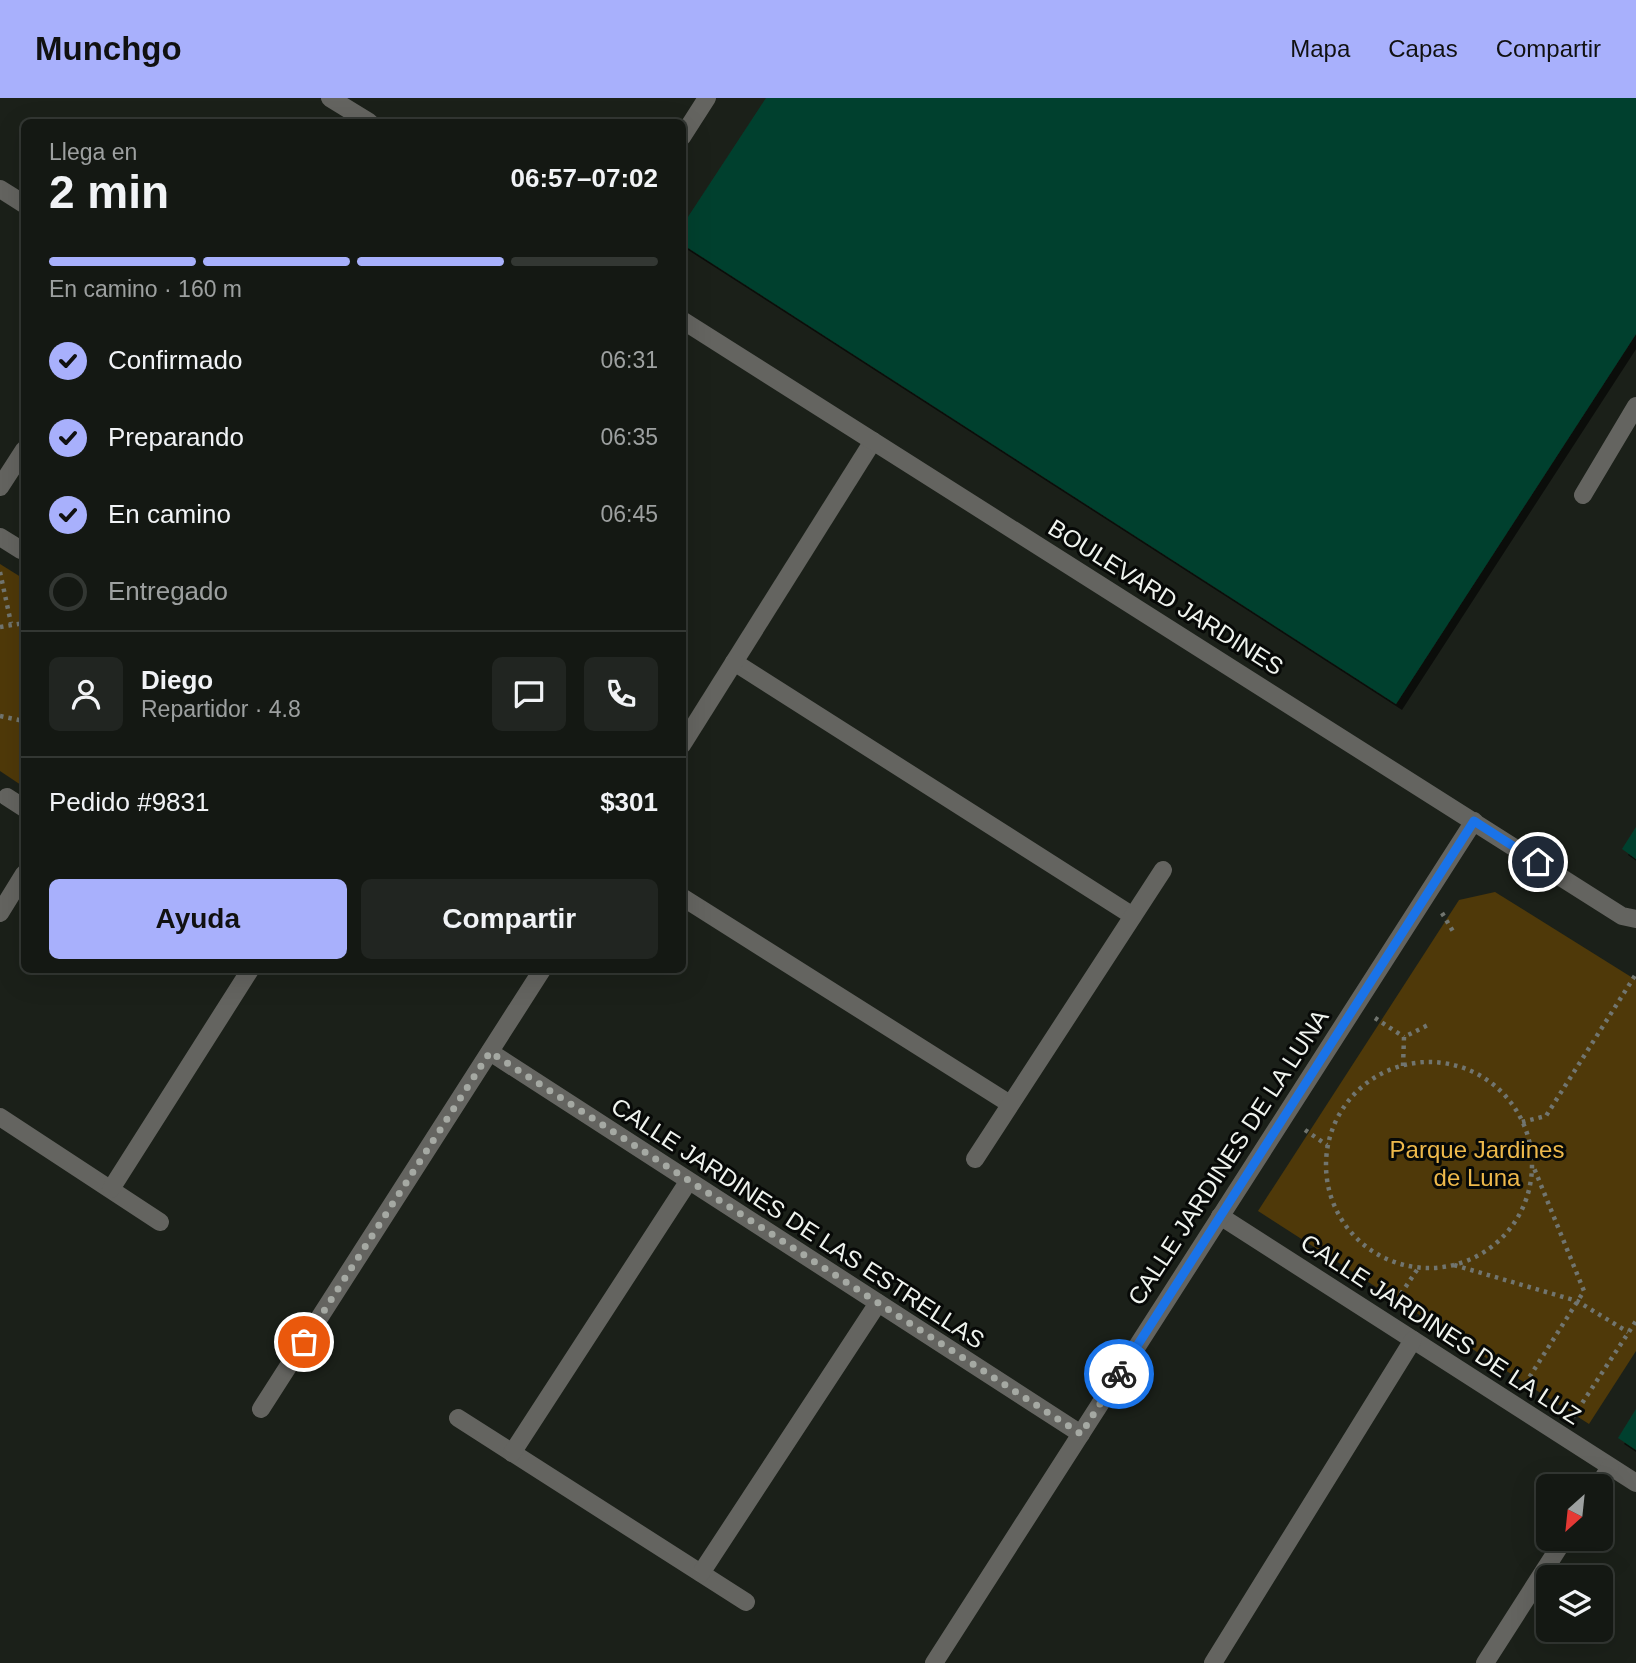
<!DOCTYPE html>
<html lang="es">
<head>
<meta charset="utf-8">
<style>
  body { margin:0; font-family:Helvetica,sans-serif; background:#212521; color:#f1f3f6; height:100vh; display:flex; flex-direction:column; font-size:26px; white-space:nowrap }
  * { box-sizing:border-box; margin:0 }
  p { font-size:23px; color:#9da0a0 }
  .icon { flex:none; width:38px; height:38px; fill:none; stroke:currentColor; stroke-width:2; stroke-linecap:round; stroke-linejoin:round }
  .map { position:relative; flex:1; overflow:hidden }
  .details { position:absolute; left:21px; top:21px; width:665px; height:854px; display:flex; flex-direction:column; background:#141813; border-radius:10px; box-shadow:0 7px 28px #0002,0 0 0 2px #333733 }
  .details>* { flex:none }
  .needle { width:46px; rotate:207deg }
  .buttons { position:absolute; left:1536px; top:1376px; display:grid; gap:14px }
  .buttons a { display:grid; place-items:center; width:77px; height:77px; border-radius:10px; background:#141813; box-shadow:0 7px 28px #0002,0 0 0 2px #333733; font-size:35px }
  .pin { position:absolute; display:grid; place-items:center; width:60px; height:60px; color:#fff; margin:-30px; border:4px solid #fff; border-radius:50%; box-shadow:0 2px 7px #0007 }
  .courier { position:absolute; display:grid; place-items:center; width:70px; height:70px; margin:-35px; border:5px solid #1a73e8; border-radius:50%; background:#fff; color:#222; box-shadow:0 2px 9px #0007 }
  .headline em { font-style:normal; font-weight:800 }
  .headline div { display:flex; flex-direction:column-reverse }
  .headline { display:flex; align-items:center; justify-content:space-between; height:119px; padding:0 28px }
  h1 { font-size:46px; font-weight:800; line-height:52px }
  .bar { display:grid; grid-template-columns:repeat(4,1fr); gap:10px 7px; align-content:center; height:84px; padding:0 28px }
  .bar i { height:9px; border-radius:5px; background:#333733 }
  .bar .selected { background:#a8b0fc }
  .bar p { grid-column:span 4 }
  .line { display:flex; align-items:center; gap:18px; padding:0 28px; border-top:2px solid #333733 }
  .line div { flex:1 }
  .round { display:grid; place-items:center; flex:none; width:74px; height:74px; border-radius:10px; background:#212521 }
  ol { padding:0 28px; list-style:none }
  li { display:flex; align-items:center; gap:21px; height:77px }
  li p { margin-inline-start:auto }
  li .icon { padding:7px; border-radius:50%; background:#a8b0fc; color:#111; stroke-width:4 }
  li:last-child { color:#9da0a0 }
  li i { width:38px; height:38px; border:4px solid #333733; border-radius:50% }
  .action { display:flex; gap:14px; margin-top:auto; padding:14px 28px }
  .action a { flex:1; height:80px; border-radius:10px; background:#a8b0fc; color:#111; font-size:28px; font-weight:800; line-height:80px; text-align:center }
  .action a+a { background:#212521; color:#f1f3f6 }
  header { display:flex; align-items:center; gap:42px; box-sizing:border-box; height:98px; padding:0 35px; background:#a8b0fc; color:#111 }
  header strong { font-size:33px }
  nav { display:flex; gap:38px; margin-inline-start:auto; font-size:24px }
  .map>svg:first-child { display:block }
  .green { fill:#4f3909 }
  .building { fill:#05402e; filter:url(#shadow) }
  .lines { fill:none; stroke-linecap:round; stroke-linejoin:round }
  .path { stroke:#71756f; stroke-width:4.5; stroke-dasharray:3.5 5; stroke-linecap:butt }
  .service { stroke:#646460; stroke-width:18 }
  .minor { stroke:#646460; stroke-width:18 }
  .tertiary { stroke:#646460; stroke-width:18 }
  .done { stroke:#a5a9a3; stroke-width:7; stroke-dasharray:0 12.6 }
  .route { stroke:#1a73e8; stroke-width:9 }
  .labels { text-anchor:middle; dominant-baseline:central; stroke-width:6; stroke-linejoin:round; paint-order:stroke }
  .street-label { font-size:24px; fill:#eff3ee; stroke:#070907 }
  .park-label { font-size:24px; fill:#eeb94b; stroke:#070907 }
</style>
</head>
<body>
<header>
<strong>Munchgo</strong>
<nav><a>Mapa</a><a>Capas</a><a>Compartir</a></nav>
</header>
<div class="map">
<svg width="1636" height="1565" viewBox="0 0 1636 1565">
  <defs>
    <filter id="shadow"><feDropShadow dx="6" dy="6" stdDeviation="0" flood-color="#0009"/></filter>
  </defs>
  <rect width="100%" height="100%" fill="#1b2019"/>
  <g class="green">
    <path d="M0,466L24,481V689L0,673Z"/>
    <path d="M1495,794L1636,882V1253L1589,1326L1258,1113L1459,802Z"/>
  </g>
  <g class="building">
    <path d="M766,0H1636V236L1396,606L682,146V128Z"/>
    <path d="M1636,729V761L1622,751Z"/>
    <path d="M1636,1311V1352L1618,1340Z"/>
  </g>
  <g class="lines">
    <g class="path">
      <path d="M0,474L11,525"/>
      <path d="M0,529L24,525"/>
      <path d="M0,618L24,623"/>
      <path d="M1442,815L1454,835"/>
      <path d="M1375,920L1404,939"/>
      <circle cx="1429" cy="1067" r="103"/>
      <path d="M1403,968L1404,939L1430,926"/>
      <path d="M1522,1024L1546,1018L1636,876"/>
      <path d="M1305,1032L1327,1047"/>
      <path d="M1454,1167L1577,1203L1628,1234"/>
      <path d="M1396,1203L1419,1169"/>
      <path d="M1525,1286L1584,1193L1534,1070"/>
      <path d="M1573,1319L1636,1223"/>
    </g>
    <path class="service" d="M1583,397L1636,308"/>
    <g class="minor">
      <path d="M682,39L707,0"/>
      <path d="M0,91L24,106"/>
      <path d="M0,389L24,352"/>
      <path d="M0,439L21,452"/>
      <path d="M734,564L1133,818"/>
      <path d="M682,647L873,343"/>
      <path d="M7,699L24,710"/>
      <path d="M682,799L1010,1006"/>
      <path d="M0,815L24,776"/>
      <path d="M490,954L1081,1336"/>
      <path d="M0,1019L160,1124"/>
      <path d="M975,1061L1163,772"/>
      <path d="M111,1091L250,872"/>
      <path d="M1220,1118L1636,1385"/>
      <path d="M261,1311L542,872"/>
      <path d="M458,1320L746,1504"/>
      <path d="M512,1355L688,1084"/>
      <path d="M1598,1388L1610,1369"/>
      <path d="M701,1475L878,1205"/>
      <path d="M934,1565L1474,723"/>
      <path d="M1213,1565L1413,1242"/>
      <path d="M1485,1565L1565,1440"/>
    </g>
    <g class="tertiary">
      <path d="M330,0L369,24"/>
      <path d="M682,222L1622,818L1636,821"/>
    </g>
  </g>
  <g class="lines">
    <path class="done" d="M304,1244L490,954L1081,1336L1119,1276"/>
    <path class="route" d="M1119,1276L1474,723L1538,764"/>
  </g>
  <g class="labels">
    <g class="street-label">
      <text transform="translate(1166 499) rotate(32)">BOULEVARD JARDINES</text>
      <text transform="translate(1228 1059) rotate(-57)">CALLE JARDINES DE LA LUNA</text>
      <text transform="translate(798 1125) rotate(33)">CALLE JARDINES DE LAS ESTRELLAS</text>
      <text transform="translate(1441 1231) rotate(33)">CALLE JARDINES DE LA LUZ</text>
    </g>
    <g class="park-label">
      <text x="1477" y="1051">Parque Jardines<tspan x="1477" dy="28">de Luna</tspan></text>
    </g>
  </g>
</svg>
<div class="buttons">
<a><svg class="needle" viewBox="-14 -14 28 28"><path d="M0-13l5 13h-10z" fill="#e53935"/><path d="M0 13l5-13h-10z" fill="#9da0a0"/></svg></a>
<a><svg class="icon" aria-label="layers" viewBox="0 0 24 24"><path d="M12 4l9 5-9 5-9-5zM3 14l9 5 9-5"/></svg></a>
</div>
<div class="pin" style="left:304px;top:1244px;background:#ea580c"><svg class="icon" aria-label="bag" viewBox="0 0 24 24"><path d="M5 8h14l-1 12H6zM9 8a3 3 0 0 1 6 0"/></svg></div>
<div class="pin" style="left:1538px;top:764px;background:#1f2937"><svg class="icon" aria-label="home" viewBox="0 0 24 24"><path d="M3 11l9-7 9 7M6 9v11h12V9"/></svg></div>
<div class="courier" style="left:1119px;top:1276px"><svg class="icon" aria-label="bike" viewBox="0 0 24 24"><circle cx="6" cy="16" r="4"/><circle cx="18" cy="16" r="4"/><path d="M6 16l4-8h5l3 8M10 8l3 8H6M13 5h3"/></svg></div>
<section class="details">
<div class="headline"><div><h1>2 min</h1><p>Llega en</p></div><em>06:57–07:02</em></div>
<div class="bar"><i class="selected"></i><i class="selected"></i><i class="selected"></i><i></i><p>En camino · 160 m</p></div>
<ol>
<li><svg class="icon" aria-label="check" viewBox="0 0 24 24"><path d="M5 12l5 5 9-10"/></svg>Confirmado<p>06:31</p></li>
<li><svg class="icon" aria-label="check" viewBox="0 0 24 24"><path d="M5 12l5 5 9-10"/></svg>Preparando<p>06:35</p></li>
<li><svg class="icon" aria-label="check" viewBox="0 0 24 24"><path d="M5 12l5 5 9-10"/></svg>En camino<p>06:45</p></li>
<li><i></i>Entregado</li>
</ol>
<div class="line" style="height:126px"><a class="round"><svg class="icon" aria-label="person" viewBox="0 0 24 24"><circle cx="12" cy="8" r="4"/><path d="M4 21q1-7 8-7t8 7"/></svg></a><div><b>Diego</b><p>Repartidor · 4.8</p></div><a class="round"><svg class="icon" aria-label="chat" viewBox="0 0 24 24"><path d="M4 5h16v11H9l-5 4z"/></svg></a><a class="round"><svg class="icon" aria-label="phone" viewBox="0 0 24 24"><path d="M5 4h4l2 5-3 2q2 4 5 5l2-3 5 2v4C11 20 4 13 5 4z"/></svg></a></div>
<div class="line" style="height:91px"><div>Pedido #9831</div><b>$301</b></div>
<div class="action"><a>Ayuda</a><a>Compartir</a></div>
</section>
</div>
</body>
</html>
